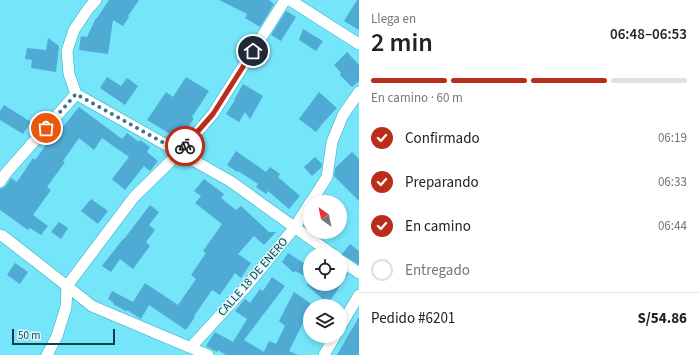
<!DOCTYPE html>
<html lang="es">
<head>
<meta charset="utf-8">
<style>
  body { margin:0; font-family:"Source Sans 3",sans-serif; background:#f2f2f2; color:#222; height:100vh; display:flex; flex-direction:column; font-size:15px; white-space:nowrap }
  * { box-sizing:border-box; margin:0 }
  p { font-size:13px; color:#767676 }
  .icon { flex:none; width:22px; height:22px; fill:none; stroke:currentColor; stroke-width:2; stroke-linecap:round; stroke-linejoin:round }
  .map { position:relative; flex:1; overflow:hidden }
  .panel { display:flex; flex-direction:column; background:#fff; width:340px }
  .panel>* { flex:none }
  .needle { width:26px; rotate:327deg }
  .tools { position:absolute; left:303px; top:195px; display:grid; gap:8px }
  .tools a { display:grid; place-items:center; width:44px; height:44px; border-radius:50%; background:#fff; box-shadow:0 2px 6px #0003; font-size:20px }
  .scale { position:absolute; left:12px; bottom:10px; width:103px; box-sizing:border-box; padding-left:4px; border:2px solid #0e4049; border-top:0; font-size:11px; line-height:14px; white-space:nowrap; color:#0e4049; -webkit-text-stroke:3px #dcf9ff; paint-order:stroke }
  .pin { position:absolute; display:grid; place-items:center; width:34px; height:34px; color:#fff; margin:-17px; border:2px solid #fff; border-radius:50%; box-shadow:0 1px 4px #0007 }
  .courier { position:absolute; display:grid; place-items:center; width:40px; height:40px; margin:-20px; border:3px solid #ba2d1b; border-radius:50%; background:#fff; color:#222; box-shadow:0 1px 5px #0007 }
  .overview em { font-style:normal; font-weight:600 }
  .overview div { display:flex; flex-direction:column-reverse }
  .overview { display:flex; align-items:center; justify-content:space-between; height:68px; padding:0 12px }
  h1 { font-size:26px; font-weight:600; line-height:30px }
  .bar { display:grid; grid-template-columns:repeat(4,1fr); gap:6px 4px; align-content:center; height:48px; padding:0 12px }
  .bar i { height:5px; border-radius:3px; background:#e0e0e0 }
  .bar .active { background:#ba2d1b }
  .bar p { grid-column:span 4 }
  .line { display:flex; align-items:center; gap:10px; padding:0 12px; border-top:1px solid #e0e0e0 }
  .line div { flex:1 }
  ol { padding:0 12px; list-style:none }
  li { display:flex; align-items:center; gap:12px; height:44px }
  li p { margin-inline-start:auto }
  li .icon { padding:4px; border-radius:50%; background:#ba2d1b; color:#fff; stroke-width:4 }
  li:last-child { color:#767676 }
  li i { width:22px; height:22px; border:2px solid #e0e0e0; border-radius:50% }
  main { display:flex; flex:1; min-height:0 }
  .map>svg:first-child { display:block }
  .building { fill:#4faad4 }
  .lines { fill:none; stroke-linecap:round; stroke-linejoin:round }
  .minor-casing { stroke:#30a9bc; stroke-width:12 }
  .minor { stroke:#fff; stroke-width:11 }
  .done { stroke:#327a87; stroke-width:4; stroke-dasharray:0 7.2 }
  .route { stroke:#ba2d1b; stroke-width:5 }
  .labels { text-anchor:middle; dominant-baseline:central; stroke-width:3; stroke-linejoin:round; paint-order:stroke }
  .street-label { font-size:12px; fill:#0e4049; stroke:#dcf9ff }
</style>
</head>
<body>
<main>
<div class="map">
<svg width="359" height="355" viewBox="0 0 359 355">
  <rect width="100%" height="100%" fill="#75e5f9"/>
  <g class="building">
    <path d="M109,0H139L128,16L129,17L123,26L113,20L108,54L79,50L81,36L87,37L96,18H97Z"/>
    <path d="M219,0H269L274,4L260,27L245,18L247,14Z"/>
    <path d="M357,0H359V30L344,21Z"/>
    <path d="M286,11L296,17L281,41L271,35Z"/>
    <path d="M303,29L323,41L316,51L299,40Z"/>
    <path d="M48,38L59,46L56,72L31,68L32,60L25,59L27,48L46,50Z"/>
    <path d="M347,52L359,65V81L352,87L340,75L341,73L334,65Z"/>
    <path d="M107,77L121,86L127,78L138,86L125,105L100,88Z"/>
    <path d="M186,77L209,91L192,117L194,118L180,140L147,120L166,92L173,97Z"/>
    <path d="M243,84L263,96L250,119L245,112L239,122L226,114L235,100H234Z"/>
    <path d="M319,92L337,108L322,124L316,132L299,119Z"/>
    <path d="M4,105L31,122L23,134L0,120V111Z"/>
    <path d="M79,107L122,139L127,133L139,142L140,140L150,147L147,152L158,161L150,171L144,166L125,190L112,179L129,157L102,138L94,150L79,138L63,161L65,162L47,187L51,190L33,215L48,226L41,235L30,228L28,230L0,210V189L3,188L6,186L11,178L17,182L33,158L35,160L52,137L54,138Z"/>
    <path d="M236,151L266,172L270,167L280,174L278,177L300,196L289,209L268,191L266,194L256,187L258,184L238,171L237,172L227,165Z"/>
    <path d="M352,152L359,159V201L334,176L335,168Z"/>
    <path d="M315,157L322,164L321,168L312,176L304,167Z"/>
    <path d="M204,179L224,194L221,198L236,210L241,206L269,232H276L264,245L254,236L238,254L251,263L241,278L235,273L220,295L212,290L194,316L195,317L186,330L149,305L141,319L127,310L126,311L113,304L114,303L108,299L112,291L133,302L145,283L178,305L196,279L191,275L206,253L203,251L222,224L195,203L201,196L194,191Z"/>
    <path d="M91,199L108,211L98,224L81,211Z"/>
    <path d="M150,205L159,212L149,225L155,230L146,242L150,246L133,269L120,259L111,272L102,266L123,239H124Z"/>
    <path d="M59,222L68,228L61,239L51,232Z"/>
    <path d="M350,244L359,251V265L342,254Z"/>
    <path d="M288,253L310,267L305,276L295,271L294,273L282,262Z"/>
    <path d="M15,263L28,272L20,284L7,275Z"/>
    <path d="M340,268L348,274L328,304L306,284H340Z"/>
    <path d="M272,277L285,286L244,340L264,352L269,341L276,344L285,326L279,321L294,292L310,303V326L304,321L289,351L298,355H226L218,350L217,352L206,346L215,332L233,342L247,319L235,311L245,299L250,303L260,289L263,291Z"/>
    <path d="M359,317V355H337L345,341Z"/>
  </g>
  <g class="lines">
    <g class="minor-casing">
      <g id="minor">
        <path d="M96,0L88,9L74,30L67,51L69,74L76,94L230,181L332,254"/>
        <path d="M290,0L359,44"/>
        <path d="M0,182L6,173L76,94"/>
        <path d="M311,202L327,177L332,142L343,115L359,92"/>
        <path d="M0,235L3,236L67,286L92,306L208,355"/>
        <path d="M340,260L359,273"/>
        <path d="M340,327L359,295"/>
        <path d="M191,347L246,287L295,227L310,203"/>
        <path d="M47,355L57,336L66,307L67,286L134,197L180,152L213,114L285,0"/>
        <path d="M324,355L335,336"/>
      </g>
    </g>
    <use href="#minor" class="minor"/>
  </g>
  <g class="lines">
    <path class="done" d="M46,128L76,94L180,152L185,146"/>
    <path class="route" d="M185,146L213,114L253,51"/>
  </g>
  <g class="labels">
    <g class="street-label">
      <text transform="translate(253 277) rotate(-49)">CALLE 18 DE ENERO</text>
    </g>
  </g>
</svg>
<div class="tools">
<a><svg class="needle" viewBox="-14 -14 28 28"><path d="M0-13l5 13h-10z" fill="#e53935"/><path d="M0 13l5-13h-10z" fill="#767676"/></svg></a>
<a><svg class="icon" aria-label="locate" viewBox="0 0 24 24"><circle cx="12" cy="12" r="6"/><path d="M12 2v4M12 18v4M2 12h4M18 12h4"/></svg></a>
<a><svg class="icon" aria-label="layers" viewBox="0 0 24 24"><path d="M12 4l9 5-9 5-9-5zM3 14l9 5 9-5"/></svg></a>
</div>
<div class="scale">50 m</div>
<div class="pin" style="left:46px;top:128px;background:#ea580c"><svg class="icon" aria-label="bag" viewBox="0 0 24 24"><path d="M5 8h14l-1 12H6zM9 8a3 3 0 0 1 6 0"/></svg></div>
<div class="pin" style="left:253px;top:51px;background:#1f2937"><svg class="icon" aria-label="home" viewBox="0 0 24 24"><path d="M3 11l9-7 9 7M6 9v11h12V9"/></svg></div>
<div class="courier" style="left:185px;top:146px"><svg class="icon" aria-label="bike" viewBox="0 0 24 24"><circle cx="6" cy="16" r="4"/><circle cx="18" cy="16" r="4"/><path d="M6 16l4-8h5l3 8M10 8l3 8H6M13 5h3"/></svg></div>
</div>
<section class="panel">
<div class="overview"><div><h1>2 min</h1><p>Llega en</p></div><em>06:48–06:53</em></div>
<div class="bar"><i class="active"></i><i class="active"></i><i class="active"></i><i></i><p>En camino · 60 m</p></div>
<ol>
<li><svg class="icon" aria-label="check" viewBox="0 0 24 24"><path d="M5 12l5 5 9-10"/></svg>Confirmado<p>06:19</p></li>
<li><svg class="icon" aria-label="check" viewBox="0 0 24 24"><path d="M5 12l5 5 9-10"/></svg>Preparando<p>06:33</p></li>
<li><svg class="icon" aria-label="check" viewBox="0 0 24 24"><path d="M5 12l5 5 9-10"/></svg>En camino<p>06:44</p></li>
<li><i></i>Entregado</li>
</ol>
<div class="line" style="height:52px"><div>Pedido #6201</div><b>S/54.86</b></div>
</section>
</main>
</body>
</html>
